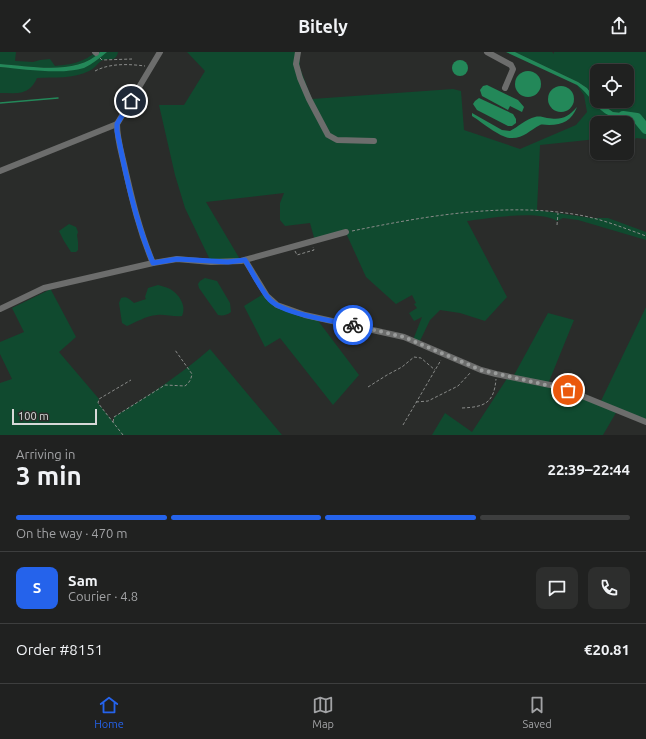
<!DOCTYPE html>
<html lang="en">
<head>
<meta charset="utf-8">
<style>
  body { margin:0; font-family:Ubuntu,sans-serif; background:#2d2e2d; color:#f1f3f6; height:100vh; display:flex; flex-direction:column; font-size:15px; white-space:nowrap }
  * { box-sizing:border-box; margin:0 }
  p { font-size:13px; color:#a2a3a5 }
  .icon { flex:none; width:22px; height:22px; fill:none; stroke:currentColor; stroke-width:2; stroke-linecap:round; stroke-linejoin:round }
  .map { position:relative; height:383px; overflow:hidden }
  .side { display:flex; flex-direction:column; background:#202120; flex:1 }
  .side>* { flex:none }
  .buttons { position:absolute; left:590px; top:12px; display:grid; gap:8px }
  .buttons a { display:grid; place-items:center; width:44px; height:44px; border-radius:8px; background:#202120; box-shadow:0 1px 3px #0004,0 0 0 1px #3d3e3e; font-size:20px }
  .scale { position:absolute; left:12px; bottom:10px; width:85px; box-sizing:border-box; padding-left:4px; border:2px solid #d7d9d8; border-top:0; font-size:11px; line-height:14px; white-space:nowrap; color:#d7d9d8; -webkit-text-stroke:3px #2a2c2a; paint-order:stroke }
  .pin { position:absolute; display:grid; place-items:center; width:34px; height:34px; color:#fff; margin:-17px; border:2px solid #fff; border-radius:50%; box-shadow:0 1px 4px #0007 }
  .courier { position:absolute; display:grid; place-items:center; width:40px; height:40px; margin:-20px; border:3px solid #2563eb; border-radius:50%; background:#fff; color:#222; box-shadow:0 1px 5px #0007 }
  .summary em { font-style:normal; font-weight:600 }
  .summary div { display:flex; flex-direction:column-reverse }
  .summary { display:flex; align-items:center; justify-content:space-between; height:68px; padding:0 16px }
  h1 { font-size:26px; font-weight:600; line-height:30px }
  .bar { display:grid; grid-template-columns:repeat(4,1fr); gap:6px 4px; align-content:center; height:48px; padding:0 16px }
  .bar i { height:5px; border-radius:3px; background:#3d3e3e }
  .bar .on { background:#2563eb }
  .bar p { grid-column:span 4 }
  .line { display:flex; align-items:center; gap:10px; padding:0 16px; border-top:1px solid #3d3e3e }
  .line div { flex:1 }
  .round { display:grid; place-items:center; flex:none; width:42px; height:42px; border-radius:8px; background:#2d2e2d }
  header { display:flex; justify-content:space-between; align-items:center; height:52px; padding:0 16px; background:#202120; font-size:18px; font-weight:600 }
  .menu { display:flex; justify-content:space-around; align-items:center; height:56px; border-top:1px solid #3d3e3e; background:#202120; font-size:11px; color:#a2a3a5 }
  .menu a { display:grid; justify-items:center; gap:2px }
  .menu .on { color:#2563eb }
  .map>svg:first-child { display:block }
  .green { fill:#104a2f }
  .water { fill:#238859 }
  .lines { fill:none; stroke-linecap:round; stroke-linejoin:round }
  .stream { stroke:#238859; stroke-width:1.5 }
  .river { stroke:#238859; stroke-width:10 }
  .path { stroke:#898b89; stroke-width:1; stroke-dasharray:3 2; stroke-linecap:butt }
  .minor { stroke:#6c6d6c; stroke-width:6 }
  .done { stroke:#9a9c9b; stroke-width:4; stroke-dasharray:0 7.2 }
  .route { stroke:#2563eb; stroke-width:5 }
</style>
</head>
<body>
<header><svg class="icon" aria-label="back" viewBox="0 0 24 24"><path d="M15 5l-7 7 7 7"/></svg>Bitely<svg class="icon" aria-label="share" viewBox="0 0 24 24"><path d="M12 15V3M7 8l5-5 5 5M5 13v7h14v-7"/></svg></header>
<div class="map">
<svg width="646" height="383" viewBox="0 0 646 383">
  <rect width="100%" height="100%" fill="#2a2c2a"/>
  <g class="green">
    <path d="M0,0H16L15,9L33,10L40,8L50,7L55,14C64,13 75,12 83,8C89,6 94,0 100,0C77,24 30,14 0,12Z"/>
    <path d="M107,0H118C116,11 108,5 101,9C97,12 94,17 89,19C74,27 53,25 37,26C29,44 17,41 0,41V15L70,19L95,9Z"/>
    <path d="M187,0H300V16L312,47L453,37L461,39L464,78L520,97L576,73L587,60L584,43L577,33L584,38L594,50L621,66L635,67L627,61L613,60L598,49H627V19H597V48L587,36L578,30L515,0H552L554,2V0H646V87L636,86L635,88L627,87V71H597V87L540,93L537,158L591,166H608L646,180V188L578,168L563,166L557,169C539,158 488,166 467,169L507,245L485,269L460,261L440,258L430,268L419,291L413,288L422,265L414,269L409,261L417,256L414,252L416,251L412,243L396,252L366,225L346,181L315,189L310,171L285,174L280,168V151L284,141L206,150L241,209L211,210L185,156L175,123L159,53H184L205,19Z"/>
    <path d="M69,172L76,175L78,180L77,183L78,190V198L76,200H71L64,189L59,179Z"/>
    <path d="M205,226L217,229L230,251L231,260C227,263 223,264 218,263L199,236L198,232L200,229Z"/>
    <path d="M158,233C161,234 167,235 170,237C179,242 187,254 182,264C173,265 165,262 157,263C146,264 136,270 127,274L122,271L119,251L121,246C127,244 129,247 134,251L146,247L145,245L148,236Z"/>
    <path d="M50,236L76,285L59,300L99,347L98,351L113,370L114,365C149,343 179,324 210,297L282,383H0V331L12,327L0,302V290L24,280L12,256L49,238Z"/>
    <path d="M265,241L271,249L316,266L359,323L333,353L280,286L265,295L244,254Z"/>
    <path d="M646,255V370L617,359L603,383H432L445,361L472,380L508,325H513L548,261L574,268L548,332L600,351Z"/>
  </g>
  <g class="water">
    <path d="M100,0H107C100,6 92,12 84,16C62,23 23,17 0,15V12C30,14 77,24 100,0Z"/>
    <path d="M506,0H515L578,30L587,36L597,49L613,60L634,62L638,65L636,67C627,66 617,67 610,64C596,58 589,41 577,33Z"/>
    <circle cx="460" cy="16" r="8"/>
    <circle cx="528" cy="32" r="13"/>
    <path d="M487,33L518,48L524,55L522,60L510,54L508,58L482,44L480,38L483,34Z"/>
    <circle cx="561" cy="47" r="13"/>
    <path d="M479,46L513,62L516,67V71L512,74H508L477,58L473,52L475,49Z"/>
    <path d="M577,55C572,68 563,73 549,73C546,73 542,72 540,73C530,78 524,86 512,86C501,87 482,70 472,64V61L502,78L510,79C518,75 526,67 535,65C539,64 543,65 547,66C562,68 567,66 577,55Z"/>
  </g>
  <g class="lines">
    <path class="stream" d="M0,51L58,46"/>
    <path class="river" d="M623,64L637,66L646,77"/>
    <g class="path">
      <path d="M100,6L102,8L132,7"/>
      <path d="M95,19C110,11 129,12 145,14"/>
      <path d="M589,48L596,41"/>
      <path d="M557,173L558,161"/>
      <path d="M352,179C426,164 504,150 579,163C602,167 624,176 646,184"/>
      <path d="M295,199L297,203L314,198L313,195"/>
      <path d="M368,335L387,323L402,315L414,305L421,306L435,318"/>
      <path d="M416,350L428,349L458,334L471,320"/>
      <path d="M462,356C485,355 494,351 496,327"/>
      <path d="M113,370L114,365L165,333L185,334C189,331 191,328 192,322L175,298"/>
      <path d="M403,373L441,308"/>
      <path d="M123,383L98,351L99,347L131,328"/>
    </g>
    <g class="minor">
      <path d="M95,0L96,1"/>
      <path d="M298,0L296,12L300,26L309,47L328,83L337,88L374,89"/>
      <path d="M487,0L511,13L513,17L505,36"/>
      <path d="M117,72C117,86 121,99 124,112C132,147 139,178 153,211"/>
      <path d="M117,72L160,0"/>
      <path d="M0,119L117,72"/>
      <path d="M245,208L267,244L277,253L305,263L404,285L481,318L496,322L560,335L646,370"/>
      <path d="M0,257L44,236L153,211L177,207L211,210L241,209L346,180"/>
    </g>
  </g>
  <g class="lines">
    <path class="done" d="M353,273L404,285L481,318L568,338"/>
    <path class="route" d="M131,49L117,72V79C126,124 135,168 153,211L177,207L228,210L245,208C253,221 260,237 270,248C284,262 332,269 353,273"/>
  </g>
</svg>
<div class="buttons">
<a><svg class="icon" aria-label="locate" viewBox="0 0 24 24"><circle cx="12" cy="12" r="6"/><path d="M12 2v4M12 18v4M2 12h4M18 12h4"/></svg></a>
<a><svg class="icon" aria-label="layers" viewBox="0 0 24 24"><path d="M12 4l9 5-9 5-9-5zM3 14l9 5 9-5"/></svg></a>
</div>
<div class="scale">100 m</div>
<div class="pin" style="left:568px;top:338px;background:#ea580c"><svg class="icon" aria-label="bag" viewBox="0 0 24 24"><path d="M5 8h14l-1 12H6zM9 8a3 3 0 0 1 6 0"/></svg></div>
<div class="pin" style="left:131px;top:49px;background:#1f2937"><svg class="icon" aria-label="home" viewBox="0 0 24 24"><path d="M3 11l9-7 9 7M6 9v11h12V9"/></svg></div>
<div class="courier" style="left:353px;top:273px"><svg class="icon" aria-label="bike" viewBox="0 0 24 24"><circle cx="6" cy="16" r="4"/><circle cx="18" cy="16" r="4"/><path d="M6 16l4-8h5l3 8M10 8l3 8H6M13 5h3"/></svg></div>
</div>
<section class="side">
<div class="summary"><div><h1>3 min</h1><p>Arriving in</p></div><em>22:39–22:44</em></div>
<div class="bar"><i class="on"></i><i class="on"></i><i class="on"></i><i></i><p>On the way · 470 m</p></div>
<div class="line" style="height:72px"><b class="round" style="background:#2563eb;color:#fff">S</b><div><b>Sam</b><p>Courier · 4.8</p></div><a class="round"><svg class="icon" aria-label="chat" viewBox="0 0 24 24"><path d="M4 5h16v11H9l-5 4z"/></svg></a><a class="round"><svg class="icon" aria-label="phone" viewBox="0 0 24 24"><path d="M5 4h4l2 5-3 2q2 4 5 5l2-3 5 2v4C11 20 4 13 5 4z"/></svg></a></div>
<div class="line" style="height:52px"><div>Order #8151</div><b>€20.81</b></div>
</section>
<nav class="menu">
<a class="on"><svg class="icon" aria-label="home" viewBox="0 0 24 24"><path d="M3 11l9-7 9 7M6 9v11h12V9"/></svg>Home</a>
<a><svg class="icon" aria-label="map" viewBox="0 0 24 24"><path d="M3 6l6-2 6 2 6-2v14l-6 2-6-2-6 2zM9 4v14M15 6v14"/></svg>Map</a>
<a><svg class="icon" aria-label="saved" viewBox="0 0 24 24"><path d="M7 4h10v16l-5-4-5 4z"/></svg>Saved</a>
</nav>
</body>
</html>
